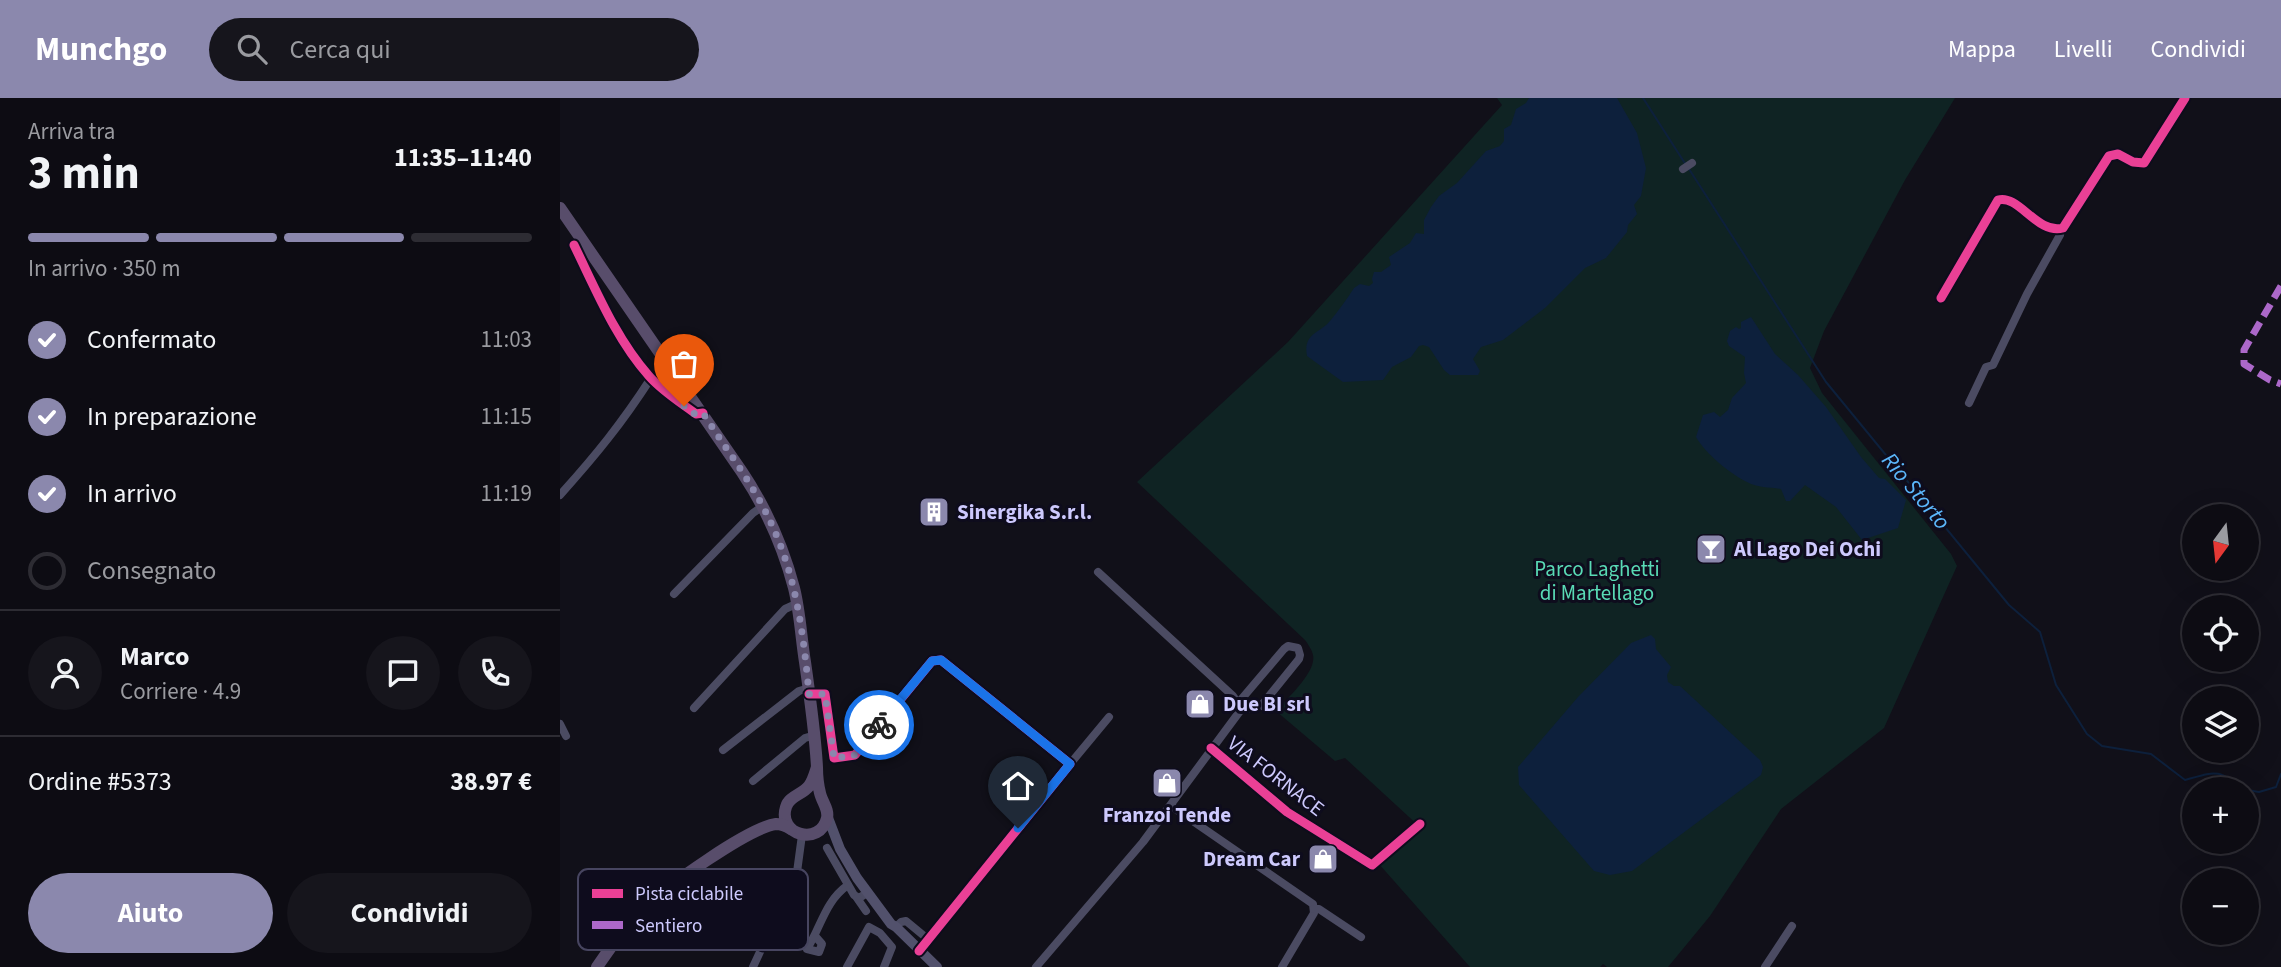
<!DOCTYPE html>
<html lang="it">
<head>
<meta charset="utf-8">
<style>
  body { margin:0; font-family:"Source Sans 3",sans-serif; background:#16151c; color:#f1f3f6; height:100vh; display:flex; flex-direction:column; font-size:26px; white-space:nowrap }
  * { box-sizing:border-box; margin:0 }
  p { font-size:23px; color:#9a9ba0 }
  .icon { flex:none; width:38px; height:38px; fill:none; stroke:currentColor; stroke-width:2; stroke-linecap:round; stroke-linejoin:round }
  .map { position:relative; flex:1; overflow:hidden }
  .panel { display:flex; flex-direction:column; background:#0d0c13; width:560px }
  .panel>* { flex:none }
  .needle { width:46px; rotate:195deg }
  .controls { position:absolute; left:1622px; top:406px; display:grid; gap:14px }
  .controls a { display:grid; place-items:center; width:77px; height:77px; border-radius:50%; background:#0d0c13; box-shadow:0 7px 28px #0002,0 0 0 2px #2d2c33; font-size:35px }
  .pin { position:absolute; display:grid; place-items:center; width:60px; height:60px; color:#fff; margin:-72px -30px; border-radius:50% 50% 50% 0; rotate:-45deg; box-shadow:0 0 7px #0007 }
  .pin .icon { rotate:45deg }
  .courier { position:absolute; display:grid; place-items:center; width:70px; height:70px; margin:-35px; border:5px solid #1a73e8; border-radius:50%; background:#fff; color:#222; box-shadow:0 2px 9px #0007 }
  .summary em { font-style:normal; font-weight:700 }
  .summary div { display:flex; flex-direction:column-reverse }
  .summary { display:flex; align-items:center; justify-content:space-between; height:119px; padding:0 28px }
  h1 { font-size:46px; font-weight:700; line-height:52px }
  .bar { display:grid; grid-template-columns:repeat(4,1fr); gap:10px 7px; align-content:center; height:84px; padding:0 28px }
  .bar i { height:9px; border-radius:5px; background:#2d2c33 }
  .bar .on { background:#8b88ad }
  .bar p { grid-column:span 4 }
  .line { display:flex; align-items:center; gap:18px; padding:0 28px; border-top:2px solid #2d2c33 }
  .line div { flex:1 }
  .round { display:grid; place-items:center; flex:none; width:74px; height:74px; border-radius:37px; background:#16151c }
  ol { padding:0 28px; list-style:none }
  li { display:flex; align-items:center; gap:21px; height:77px }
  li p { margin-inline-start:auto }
  li .icon { padding:7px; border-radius:50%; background:#8b88ad; color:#fff; stroke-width:4 }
  li:last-child { color:#9a9ba0 }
  li i { width:38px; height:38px; border:4px solid #2d2c33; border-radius:50% }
  .action { display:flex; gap:14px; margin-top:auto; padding:14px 28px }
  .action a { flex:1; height:80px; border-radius:42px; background:#8b88ad; color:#fff; font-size:28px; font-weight:700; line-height:80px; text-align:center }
  .action a+a { background:#16151c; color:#f1f3f6 }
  header { display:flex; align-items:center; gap:42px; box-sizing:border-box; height:98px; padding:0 35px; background:#8b88ad; color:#fff }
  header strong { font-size:33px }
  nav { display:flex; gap:38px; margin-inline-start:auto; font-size:24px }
  .search { width:490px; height:63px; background:#16151c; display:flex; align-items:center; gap:18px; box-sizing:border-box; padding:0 24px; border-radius:38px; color:#9a9ba0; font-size:26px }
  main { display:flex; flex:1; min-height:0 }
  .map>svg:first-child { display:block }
  .green { fill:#0f2323 }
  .water { fill:#0d203c }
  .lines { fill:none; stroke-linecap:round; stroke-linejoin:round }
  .stream { stroke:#0d203c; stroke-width:2 }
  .street { stroke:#4b4b62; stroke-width:8 }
  .secondary { stroke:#52516c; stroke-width:10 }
  .primary { stroke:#584d6b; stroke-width:12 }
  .quiet { stroke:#ac68c9; stroke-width:7; stroke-dasharray:14 7; stroke-linecap:butt }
  .cycleway-casing { stroke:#0e0c1d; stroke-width:13 }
  .cycleway { stroke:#ea4096; stroke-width:9 }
  .done { stroke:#8b88ad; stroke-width:7; stroke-dasharray:0 12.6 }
  .route { stroke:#1a73e8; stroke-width:9 }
  .labels { text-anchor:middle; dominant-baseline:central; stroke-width:6; stroke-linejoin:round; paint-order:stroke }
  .poi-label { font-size:21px; font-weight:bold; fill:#cdc9fd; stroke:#0e0c1d; text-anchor:start }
  .park-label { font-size:21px; fill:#59dab5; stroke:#0e0c1d }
  .street-label { font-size:21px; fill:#cdc9fd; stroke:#0e0c1d }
  .water-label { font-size:23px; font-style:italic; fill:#5bb6fa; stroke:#0e0c1d }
  .key { fill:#0e0c1d; stroke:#474560; stroke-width:2 }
  .key-label { font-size:19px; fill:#cdc9fd }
</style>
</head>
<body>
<header>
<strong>Munchgo</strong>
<div class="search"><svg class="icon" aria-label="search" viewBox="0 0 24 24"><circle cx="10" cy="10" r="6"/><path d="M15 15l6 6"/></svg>Cerca qui</div>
<nav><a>Mappa</a><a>Livelli</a><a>Condividi</a></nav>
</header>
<main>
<section class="panel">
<div class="summary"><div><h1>3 min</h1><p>Arriva tra</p></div><em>11:35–11:40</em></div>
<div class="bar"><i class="on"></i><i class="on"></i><i class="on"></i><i></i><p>In arrivo · 350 m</p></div>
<ol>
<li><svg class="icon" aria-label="check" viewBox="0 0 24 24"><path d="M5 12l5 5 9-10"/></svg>Confermato<p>11:03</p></li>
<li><svg class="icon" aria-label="check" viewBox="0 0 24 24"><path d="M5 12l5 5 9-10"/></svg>In preparazione<p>11:15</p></li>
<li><svg class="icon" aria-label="check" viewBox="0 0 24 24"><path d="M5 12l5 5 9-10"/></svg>In arrivo<p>11:19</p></li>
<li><i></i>Consegnato</li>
</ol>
<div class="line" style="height:126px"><a class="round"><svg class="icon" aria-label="person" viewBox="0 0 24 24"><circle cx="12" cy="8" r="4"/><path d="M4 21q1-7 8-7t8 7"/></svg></a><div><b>Marco</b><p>Corriere · 4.9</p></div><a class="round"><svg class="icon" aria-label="chat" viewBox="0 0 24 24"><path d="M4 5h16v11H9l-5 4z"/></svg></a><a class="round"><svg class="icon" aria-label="phone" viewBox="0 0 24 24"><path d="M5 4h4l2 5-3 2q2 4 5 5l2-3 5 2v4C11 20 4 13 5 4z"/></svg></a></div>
<div class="line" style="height:91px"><div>Ordine #5373</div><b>38.97 €</b></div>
<div class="action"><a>Aiuto</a><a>Condividi</a></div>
</section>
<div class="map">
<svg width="1721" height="869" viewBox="0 0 1721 869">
  <rect width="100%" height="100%" fill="#111019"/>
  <path class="green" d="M937,0H1395L1345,82L1264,233L1250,270L1262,295L1391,456L1397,468L1324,630L1221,711L1150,818L1108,869H1047L1043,866L1040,869H910L819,766L861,730L785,660L775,663L716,613C726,601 757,574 753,557C752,552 748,546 745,542L577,384L728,244L942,7Z"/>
  <g class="water">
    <path d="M969,0H1057L1077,35L1086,70L1081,98L1074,107L1077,116L1068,127L1067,134L1046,160L1025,170L985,210L943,242L921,249L913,261L920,273L918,277H890L884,272L869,249L863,247L859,248L851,259L832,269L823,282L783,284L747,258C743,235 759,236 770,223C779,212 787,201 794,190L800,186L809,188L813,185L812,181L814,174H821L831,167L829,159L850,145L856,135L864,136V122L871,109L879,98L897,85L926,53L940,48L944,43V31L951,27L956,11L966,5Z"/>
    <path d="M1191,219L1215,256L1238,277L1266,309L1301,359L1319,380L1325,381L1346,402L1338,430L1302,442L1276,409L1245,387L1230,403H1226L1221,391C1210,389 1198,390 1187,384C1169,375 1146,356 1136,339L1143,317L1154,314L1160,319L1168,312L1172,300L1186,285L1184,275L1185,259L1169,248L1167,243L1170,233L1176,229L1179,231L1181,230V224Z"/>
    <path d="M1091,537L1095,541L1096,551L1111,569L1107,577L1108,584L1114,588H1120L1200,662L1203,669L1201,677L1072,773L1050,777L1034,773L959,687L958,669L1018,599L1071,545Z"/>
  </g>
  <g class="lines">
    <g class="stream">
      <path d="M1083,0L1126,67"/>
      <path d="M1129,71L1266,284L1449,507L1480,534L1496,587L1527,636L1542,648L1591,656L1625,682C1657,673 1657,671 1685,691"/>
      <path d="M1687,692L1699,694L1716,689L1721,676"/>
    </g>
    <g class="street">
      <path d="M1123,71L1132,65"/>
      <path d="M14,147C36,192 56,241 89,278C102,293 120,304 136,316L143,315"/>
      <path d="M1381,200L1438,102C1459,96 1477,137 1503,130L1549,58L1558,56L1573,64L1584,65L1625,0"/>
      <path d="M1409,305L1426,269L1433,267L1467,196L1500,137L1501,131"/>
      <path d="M0,397C36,357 62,325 91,280"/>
      <path d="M114,496L193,415L203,408"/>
      <path d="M249,596H265L274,660L295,657L372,563L381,562L510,666L359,853"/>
      <path d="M679,604L724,551L728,548L738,550L740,557L739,561L701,608L693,611L681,609"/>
      <path d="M134,610L225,511L236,506"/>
      <path d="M0,626L6,638"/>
      <path d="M651,650L727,714L812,767L860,726"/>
      <path d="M163,652L239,593L249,590"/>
      <path d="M510,666L549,619"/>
      <path d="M193,683L245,640L255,637"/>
      <path d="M611,708L753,806L754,815L722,869"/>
      <path d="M267,750L294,797L299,800L307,795"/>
      <path d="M297,800L306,813"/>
      <path d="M121,804L203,848"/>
      <path d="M754,811H759L801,839"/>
      <path d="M336,829L341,824L346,823L369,842"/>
      <path d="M255,838L262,846L259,854L247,851C261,829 265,803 288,787"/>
      <path d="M193,869L237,774L242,737"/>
      <path d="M287,869L309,829L320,835L332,849L324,869"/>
      <path d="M476,869L583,744L680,613L681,609L673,598L538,474"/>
      <path d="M1205,869L1232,828"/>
    </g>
    <path class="secondary" d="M267,717L280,751L297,780L331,826L336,829L377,869"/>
    <g class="primary">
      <path d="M0,110L182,374C206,410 223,448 234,490C240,514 241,539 245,564C250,599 255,634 257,669C257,677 258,687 260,695C262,704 269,711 267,720C260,749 217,737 226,709C229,698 242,697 249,688C253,683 255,675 257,669"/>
      <path d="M37,869C51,848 66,828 84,810C106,789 188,730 216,726C221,726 226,728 231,731"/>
    </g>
    <path class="quiet" d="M1721,188L1684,252V266L1710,282L1721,286"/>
    <g class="cycleway-casing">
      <g id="cycleway">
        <path d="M14,147C36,192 56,241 89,278C102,293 120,304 136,316L143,315"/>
        <path d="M1381,200L1438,102C1459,96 1477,137 1503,130L1549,58L1558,56L1573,64L1584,65L1625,0"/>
        <path d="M249,596H265L274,660L295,657L372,563L381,562L510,666L359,853"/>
        <path d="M651,650L727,714L812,767L860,726"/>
        <path d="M121,804L203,848"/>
      </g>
    </g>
    <use href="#cycleway" class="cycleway"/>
  </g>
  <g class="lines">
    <path class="done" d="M124,308L135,316L143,315C168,354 197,391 215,434C237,484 244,541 249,596H265L274,660L295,657L319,627"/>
    <path class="route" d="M319,627L372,563L381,562L510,666L458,730"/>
  </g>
  <defs>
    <g id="building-square" transform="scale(1.575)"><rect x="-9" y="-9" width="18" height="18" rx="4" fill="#8b88ad" stroke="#0e0c1d"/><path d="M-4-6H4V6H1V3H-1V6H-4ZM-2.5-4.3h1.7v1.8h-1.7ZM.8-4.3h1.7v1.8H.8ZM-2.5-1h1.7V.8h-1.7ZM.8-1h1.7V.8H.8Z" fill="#fff"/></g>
    <g id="bar-square" transform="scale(1.575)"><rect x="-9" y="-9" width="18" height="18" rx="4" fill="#8b88ad" stroke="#0e0c1d"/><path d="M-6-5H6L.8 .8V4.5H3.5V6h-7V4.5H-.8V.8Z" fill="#fff"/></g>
    <g id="shop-square" transform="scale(1.575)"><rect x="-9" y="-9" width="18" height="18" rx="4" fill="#8b88ad" stroke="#0e0c1d"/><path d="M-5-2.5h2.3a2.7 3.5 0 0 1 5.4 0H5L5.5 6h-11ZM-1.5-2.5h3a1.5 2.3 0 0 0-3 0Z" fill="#fff"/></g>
  </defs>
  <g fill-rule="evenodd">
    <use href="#building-square" x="374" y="414"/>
    <use href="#bar-square" x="1151" y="451"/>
    <use href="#shop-square" x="640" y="606"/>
    <use href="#shop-square" x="607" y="685"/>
    <use href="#shop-square" x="763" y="761"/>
  </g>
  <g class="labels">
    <g class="poi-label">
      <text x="397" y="414">Sinergika S.r.l.</text>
      <text x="1174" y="451">Al Lago Dei Ochi</text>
      <text x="663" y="606">Due BI srl</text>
      <text x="607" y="717" text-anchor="middle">Franzoi Tende</text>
      <text x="740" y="761" text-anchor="end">Dream Car</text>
    </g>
    <g class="park-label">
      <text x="1037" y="471">Parco Laghetti<tspan x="1037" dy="24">di Martellago</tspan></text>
    </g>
    <g class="street-label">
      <text transform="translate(716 678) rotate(38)">VIA FORNACE</text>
    </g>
    <g class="water-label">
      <text transform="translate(1356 393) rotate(50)">Rio Storto</text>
    </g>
  </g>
  <rect x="18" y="771" width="230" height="81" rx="10" class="key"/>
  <rect x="32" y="791" width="31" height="9" fill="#ea4096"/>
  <rect x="32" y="823" width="31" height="8" fill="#ac68c9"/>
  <g class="key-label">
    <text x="75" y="802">Pista ciclabile</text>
    <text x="75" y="834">Sentiero</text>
  </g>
</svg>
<div class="controls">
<a><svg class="needle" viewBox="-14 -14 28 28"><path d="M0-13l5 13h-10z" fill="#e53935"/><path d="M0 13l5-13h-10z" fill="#9a9ba0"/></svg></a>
<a><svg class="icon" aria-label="locate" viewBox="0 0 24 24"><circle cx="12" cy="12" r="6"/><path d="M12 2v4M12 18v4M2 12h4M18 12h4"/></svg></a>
<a><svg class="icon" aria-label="layers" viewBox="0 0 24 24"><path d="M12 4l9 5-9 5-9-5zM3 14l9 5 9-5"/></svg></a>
<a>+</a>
<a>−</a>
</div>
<div class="pin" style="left:124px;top:308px;background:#ea580c"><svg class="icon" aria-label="bag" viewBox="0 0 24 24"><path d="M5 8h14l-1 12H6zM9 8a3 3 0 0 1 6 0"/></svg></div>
<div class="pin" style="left:458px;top:730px;background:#1f2937"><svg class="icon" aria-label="home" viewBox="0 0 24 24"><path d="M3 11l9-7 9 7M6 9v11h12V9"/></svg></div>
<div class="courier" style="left:319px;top:627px"><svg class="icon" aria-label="bike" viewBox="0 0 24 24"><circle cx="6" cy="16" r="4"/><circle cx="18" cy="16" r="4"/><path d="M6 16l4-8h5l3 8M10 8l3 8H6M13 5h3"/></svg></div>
</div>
</main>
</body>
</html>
